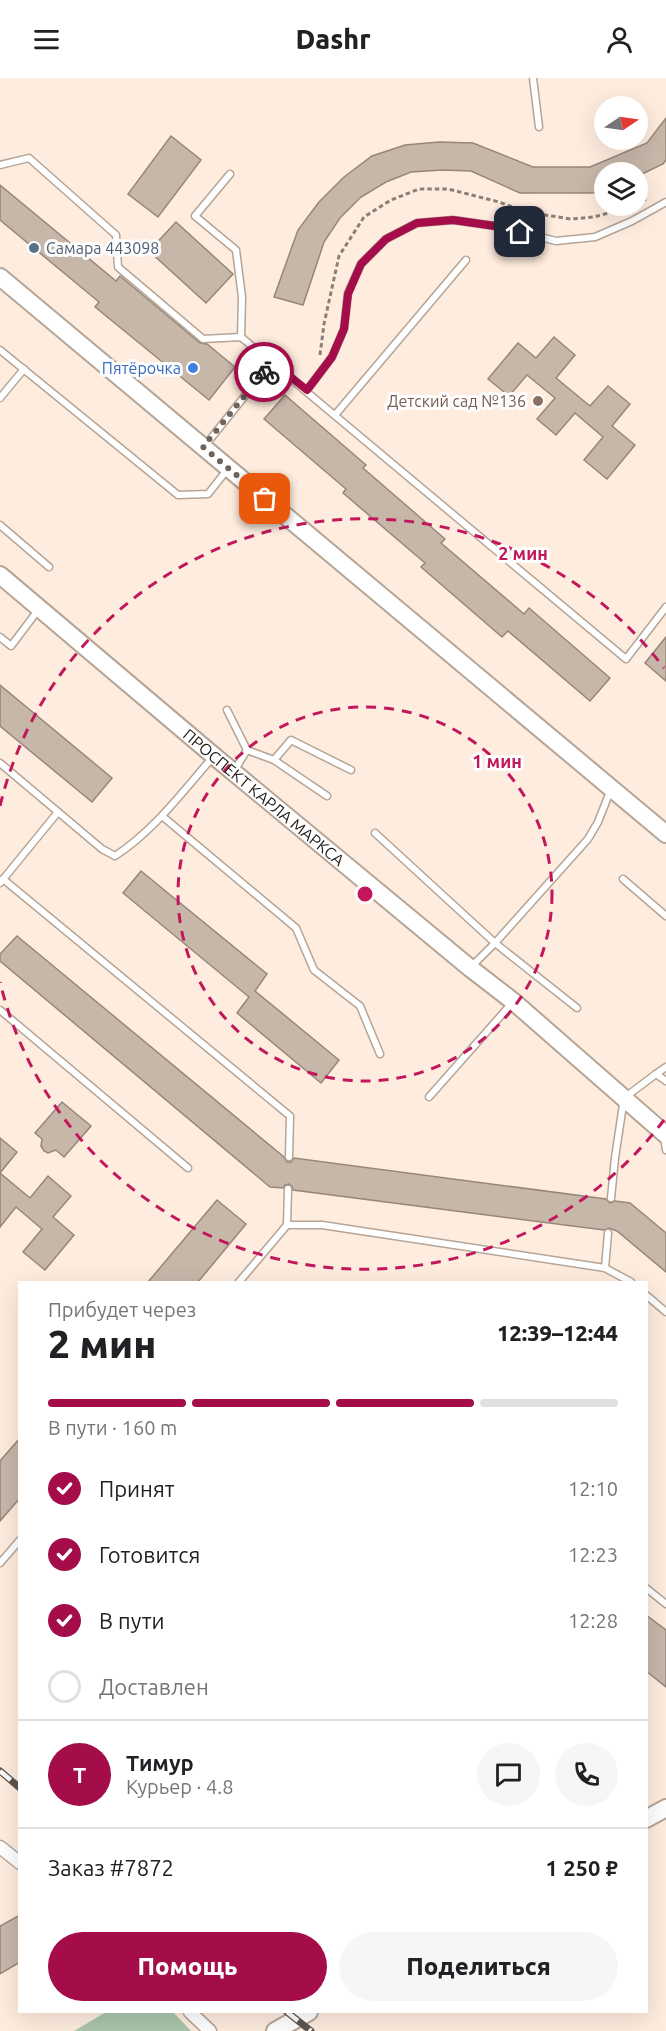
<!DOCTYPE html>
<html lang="ru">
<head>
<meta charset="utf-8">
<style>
  body { margin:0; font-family:Ubuntu,sans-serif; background:#f6f6f6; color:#202124; height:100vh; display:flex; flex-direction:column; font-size:22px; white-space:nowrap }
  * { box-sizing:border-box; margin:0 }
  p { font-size:20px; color:#757577 }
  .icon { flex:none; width:33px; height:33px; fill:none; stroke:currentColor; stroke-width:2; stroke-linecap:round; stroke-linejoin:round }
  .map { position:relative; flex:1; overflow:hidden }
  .details { position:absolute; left:18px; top:1203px; width:630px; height:732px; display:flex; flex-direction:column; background:#fff; border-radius:0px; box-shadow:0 6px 24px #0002 }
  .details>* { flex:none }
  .needle { width:39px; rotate:77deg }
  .buttons { position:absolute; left:594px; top:18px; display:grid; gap:12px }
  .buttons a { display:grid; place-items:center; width:54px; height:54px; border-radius:50%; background:#fff; box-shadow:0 6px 24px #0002; font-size:30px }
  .pin { position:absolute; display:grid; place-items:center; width:51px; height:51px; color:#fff; margin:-26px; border-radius:12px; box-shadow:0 3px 9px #0006 }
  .courier { position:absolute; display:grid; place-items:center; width:60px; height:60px; margin:-30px; border:4px solid #a40d49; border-radius:50%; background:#fff; color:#222; box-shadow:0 2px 8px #0007 }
  .overview em { font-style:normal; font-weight:800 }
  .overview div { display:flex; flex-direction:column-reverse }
  .overview { display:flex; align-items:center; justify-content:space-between; height:102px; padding:0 30px }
  h1 { font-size:39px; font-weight:800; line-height:45px }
  .bar { display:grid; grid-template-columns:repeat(4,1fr); gap:9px 6px; align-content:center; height:72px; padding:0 30px }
  .bar i { height:8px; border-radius:4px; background:#e0e0e0 }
  .bar .selected { background:#a40d49 }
  .bar p { grid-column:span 4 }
  .line { display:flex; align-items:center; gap:15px; padding:0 30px; border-top:2px solid #e0e0e0 }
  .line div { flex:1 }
  .round { display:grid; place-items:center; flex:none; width:63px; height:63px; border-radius:32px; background:#f6f6f6 }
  ol { padding:0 30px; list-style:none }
  li { display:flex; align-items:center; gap:18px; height:66px }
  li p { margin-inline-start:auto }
  li .icon { padding:6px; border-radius:50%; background:#a40d49; color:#fff; stroke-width:4 }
  li:last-child { color:#757577 }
  li i { width:33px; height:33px; border:3px solid #e0e0e0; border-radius:50% }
  .cta { display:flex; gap:12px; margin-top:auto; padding:12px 30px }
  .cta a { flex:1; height:69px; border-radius:36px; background:#a40d49; color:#fff; font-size:24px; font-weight:800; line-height:69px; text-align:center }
  .cta a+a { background:#f6f6f6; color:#202124 }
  header { display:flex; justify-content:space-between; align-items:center; height:78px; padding:0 30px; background:#fff; font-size:27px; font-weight:800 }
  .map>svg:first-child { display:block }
  .green { fill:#aac6ac }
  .building { fill:#c7b7a9; stroke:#97877a; stroke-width:1.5 }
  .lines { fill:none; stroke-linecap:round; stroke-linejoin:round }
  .lane-casing { stroke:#b5a597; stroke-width:9 }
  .street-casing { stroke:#b5a597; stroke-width:15 }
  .secondary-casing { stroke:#b5a597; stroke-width:20 }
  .path { stroke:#8b8076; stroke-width:3; stroke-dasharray:4.5 3; stroke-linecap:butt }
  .lane { stroke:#fff; stroke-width:6 }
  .street { stroke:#fff; stroke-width:12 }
  .secondary { stroke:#fff; stroke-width:16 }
  .rail-casing { stroke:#5e554d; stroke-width:7 }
  .rail { stroke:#fdfdfd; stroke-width:4.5; stroke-dasharray:14; stroke-linecap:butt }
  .done { stroke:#6e645b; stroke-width:6; stroke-dasharray:0 10.8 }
  .route { stroke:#a40d49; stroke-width:8 }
  .ring { fill:none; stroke:#c2185b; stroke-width:3; stroke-dasharray:10 8 }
  .service-dot { fill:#5c6f8a; stroke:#fdfdfd; stroke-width:2 }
  .shop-dot { fill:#3f7fe0; stroke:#fdfdfd; stroke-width:2 }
  .education-dot { fill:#8d6e63; stroke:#fdfdfd; stroke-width:2 }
  .labels { text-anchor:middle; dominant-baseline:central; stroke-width:6; stroke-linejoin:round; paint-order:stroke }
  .service-label { font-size:16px; fill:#4e5e75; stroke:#fdfdfd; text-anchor:start }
  .shop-label { font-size:16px; fill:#366cbe; stroke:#fdfdfd; text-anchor:end }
  .education-label { font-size:16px; fill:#785e54; stroke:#fdfdfd; text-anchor:end }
  .street-label { font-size:16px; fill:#201a15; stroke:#fdfdfd }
  .centre { fill:#c2185b; stroke:#fdfdfd; stroke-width:3 }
  .ring-label { font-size:18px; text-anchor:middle; font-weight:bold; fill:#c2185b; stroke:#fdfdfd; stroke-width:6; stroke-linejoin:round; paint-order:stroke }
</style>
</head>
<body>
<header><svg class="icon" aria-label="menu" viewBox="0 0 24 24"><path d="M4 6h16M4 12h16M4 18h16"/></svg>Dashr<svg class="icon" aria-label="person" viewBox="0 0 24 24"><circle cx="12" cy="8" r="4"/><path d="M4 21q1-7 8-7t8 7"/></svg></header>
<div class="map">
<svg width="666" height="1953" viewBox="0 0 666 1953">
  <rect width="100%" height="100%" fill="#feecde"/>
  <path class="green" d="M106,1934H173L191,1953H74Z"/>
  <g class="building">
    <path d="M666,40V82L663,86L638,98V94H604V112L596,115H520L471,93L442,92L411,94L386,104L361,119L340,140L324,164L303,227L274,219L298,152L319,124L344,99L372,78L405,67L439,64L473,65L533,89H590L647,65Z"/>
    <path d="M171,58L201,82L158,139L128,116Z"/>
    <path d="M0,107L116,203L120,198L200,265L207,266L235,289L209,322L95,229L99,224L0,142Z"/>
    <path d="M176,144L233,196L206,225L149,173Z"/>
    <path d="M554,259L575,277L556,300L590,328L608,308L630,326L612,348L635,367L607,401L584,382L603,359L575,335L556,357L537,341L555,320L527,297L509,318L488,301L518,265L536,280Z"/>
    <path d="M285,317L366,387L363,390L445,461L441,465L524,536L529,530L610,600L590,623L508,553L502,559L421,489L425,485L343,415L346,411L264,341Z"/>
    <path d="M666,559V603L645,585Z"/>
    <path d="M0,607L112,700L92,724L0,648Z"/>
    <path d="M141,793L267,896L255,913L339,982L321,1005L237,935L249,919L123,815Z"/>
    <path d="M17,858L284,1079L287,1084H291L294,1080L606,1121L610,1125L615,1123L630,1125L666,1155V1194L617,1153L609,1150L604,1152L293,1112L292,1108L289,1106L285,1107L283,1110L270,1109L0,883V876Z"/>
    <path d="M62,1024L91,1048L64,1079L56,1072L48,1075L44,1073L41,1068L42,1061L35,1055Z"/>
    <path d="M0,1060L17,1074L0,1095L30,1120L48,1098L71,1118L53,1139L74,1157L45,1192L23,1174L42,1151L16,1129L0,1149Z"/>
    <path d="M217,1122L246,1146L198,1204H148Z"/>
    <path d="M20,1360V1420L0,1443V1383Z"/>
    <path d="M646,1537L666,1552V1609L646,1593Z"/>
    <path d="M20,1837V1884L0,1896V1848Z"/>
  </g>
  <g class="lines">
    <g class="lane-casing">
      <g id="lane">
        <path d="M533,0L539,49"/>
        <path d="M0,87L29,80L116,157L118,189L203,261L241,259L626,581L666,529"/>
        <path d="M230,96L195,138L236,172L242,219L241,259"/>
        <path d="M0,272L178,417L208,416L227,392"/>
        <path d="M307,312L332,279L344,251L348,215L361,186L386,161L417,145L453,142L502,149L556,163L595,159L632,143L666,124"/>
        <path d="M0,320L24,291"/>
        <path d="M335,337L466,182"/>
        <path d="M204,369L272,284"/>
        <path d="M0,447L49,489"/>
        <path d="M0,559L11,568L39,531"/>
        <path d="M227,632L247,672"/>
        <path d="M274,682L291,662L351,692"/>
        <path d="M0,685L102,771L115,778C154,753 183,713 213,679"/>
        <path d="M234,693L247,672L274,682L327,718"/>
        <path d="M162,738L296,850L314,892L360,928L380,976"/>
        <path d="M375,755L495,865L577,930"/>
        <path d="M3,801L290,1038L289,1079"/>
        <path d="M623,801L666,838"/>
        <path d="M0,805L58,734"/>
        <path d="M470,890L495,865L588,761L598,744L611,711"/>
        <path d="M0,932L188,1090"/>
        <path d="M656,996L666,989"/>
        <path d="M429,1019L513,924"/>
        <path d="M664,1059L666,1072"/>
        <path d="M611,1120L615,1080L624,1020L656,996L666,1003"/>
        <path d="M287,1147L288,1111"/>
        <path d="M605,1190L608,1155"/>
        <path d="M239,1204L287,1147H322L605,1190L631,1204"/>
        <path d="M646,1217L666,1234"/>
        <path d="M0,1485L20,1462"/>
        <path d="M646,1510L666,1526"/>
      </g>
    </g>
    <g class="street-casing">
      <g id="street">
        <path d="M0,1769L20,1785"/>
        <path d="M190,1934L210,1953"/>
      </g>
    </g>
    <g class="secondary-casing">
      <g id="secondary">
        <path d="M0,199L666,756"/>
        <path id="s1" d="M0,497L214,678L470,890L514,924L666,1057"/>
        <path d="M646,1741L666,1730"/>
        <path d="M275,1953L309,1934"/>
      </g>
    </g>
    <g class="path">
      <path d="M638,126L646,121"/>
      <path d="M320,277L324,246L339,178L364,139L391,122L419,111H448L499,124L526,134L571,141L594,139L634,128"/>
    </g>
    <use href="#lane" class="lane"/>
    <use href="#street" class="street"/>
    <use href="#secondary" class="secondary"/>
    <g class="rail-casing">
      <g id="rail">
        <path d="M0,1693L20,1710"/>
        <path d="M287,1934L311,1953"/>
      </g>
    </g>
    <use href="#rail" class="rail"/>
  </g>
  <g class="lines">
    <path class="done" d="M264,294L203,369L265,421"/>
    <path class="route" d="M264,294L272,284L307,312L332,279L344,251L348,216L361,186L386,161L417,145L453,142L502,149L520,154"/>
  </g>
  <g class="ring">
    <circle cx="365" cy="816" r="187"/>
    <path d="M664 1042A375 375 0 0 1 0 904M0 728A375 375 0 0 1 664 590"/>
  </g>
  <circle class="service-dot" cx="34" cy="170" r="6"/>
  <circle class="shop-dot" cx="193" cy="290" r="6"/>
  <circle class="education-dot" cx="538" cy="323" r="6"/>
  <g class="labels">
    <g class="service-label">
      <text x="46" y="170">Самара 443098</text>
    </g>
    <g class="shop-label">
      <text x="181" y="290">Пятёрочка</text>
    </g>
    <g class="education-label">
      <text x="526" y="323">Детский сад №136</text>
    </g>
    <g class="street-label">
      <text stroke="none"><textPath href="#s1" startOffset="345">ПРОСПЕКТ КАРЛА МАРКСА</textPath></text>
    </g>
  </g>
  <circle cx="365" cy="816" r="9" class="centre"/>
  <g class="ring-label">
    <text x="523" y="482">2 мин</text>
    <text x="497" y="690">1 мин</text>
  </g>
</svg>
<div class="buttons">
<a><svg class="needle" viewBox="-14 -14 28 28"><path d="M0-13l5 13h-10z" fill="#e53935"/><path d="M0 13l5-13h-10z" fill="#757577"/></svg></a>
<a><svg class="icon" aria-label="layers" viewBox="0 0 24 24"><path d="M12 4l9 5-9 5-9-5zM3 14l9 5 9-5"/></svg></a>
</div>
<div class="pin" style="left:265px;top:421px;background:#ea580c"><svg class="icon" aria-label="bag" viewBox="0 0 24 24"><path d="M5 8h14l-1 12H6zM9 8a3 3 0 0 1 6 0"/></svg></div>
<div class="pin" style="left:520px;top:154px;background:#1f2937"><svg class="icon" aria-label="home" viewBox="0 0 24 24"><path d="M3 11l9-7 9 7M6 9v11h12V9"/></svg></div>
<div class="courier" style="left:264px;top:294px"><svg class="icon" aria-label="bike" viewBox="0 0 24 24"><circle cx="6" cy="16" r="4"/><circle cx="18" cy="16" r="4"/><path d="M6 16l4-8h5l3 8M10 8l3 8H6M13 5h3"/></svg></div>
<section class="details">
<div class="overview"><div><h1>2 мин</h1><p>Прибудет через</p></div><em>12:39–12:44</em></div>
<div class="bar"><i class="selected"></i><i class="selected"></i><i class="selected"></i><i></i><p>В пути · 160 m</p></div>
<ol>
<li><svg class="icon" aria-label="check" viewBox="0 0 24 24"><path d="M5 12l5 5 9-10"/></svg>Принят<p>12:10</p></li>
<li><svg class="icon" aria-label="check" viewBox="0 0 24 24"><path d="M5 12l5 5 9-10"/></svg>Готовится<p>12:23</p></li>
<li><svg class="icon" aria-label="check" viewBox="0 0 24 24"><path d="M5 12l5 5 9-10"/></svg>В пути<p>12:28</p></li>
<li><i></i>Доставлен</li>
</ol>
<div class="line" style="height:108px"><b class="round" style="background:#a40d49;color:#fff">Т</b><div><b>Тимур</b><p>Курьер · 4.8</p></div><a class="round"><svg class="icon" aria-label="chat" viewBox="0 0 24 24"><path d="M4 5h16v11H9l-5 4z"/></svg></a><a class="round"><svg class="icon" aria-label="phone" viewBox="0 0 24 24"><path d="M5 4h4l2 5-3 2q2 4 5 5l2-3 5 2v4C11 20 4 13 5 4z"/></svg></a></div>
<div class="line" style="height:78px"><div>Заказ #7872</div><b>1 250 ₽</b></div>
<div class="cta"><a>Помощь</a><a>Поделиться</a></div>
</section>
</div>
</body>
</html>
